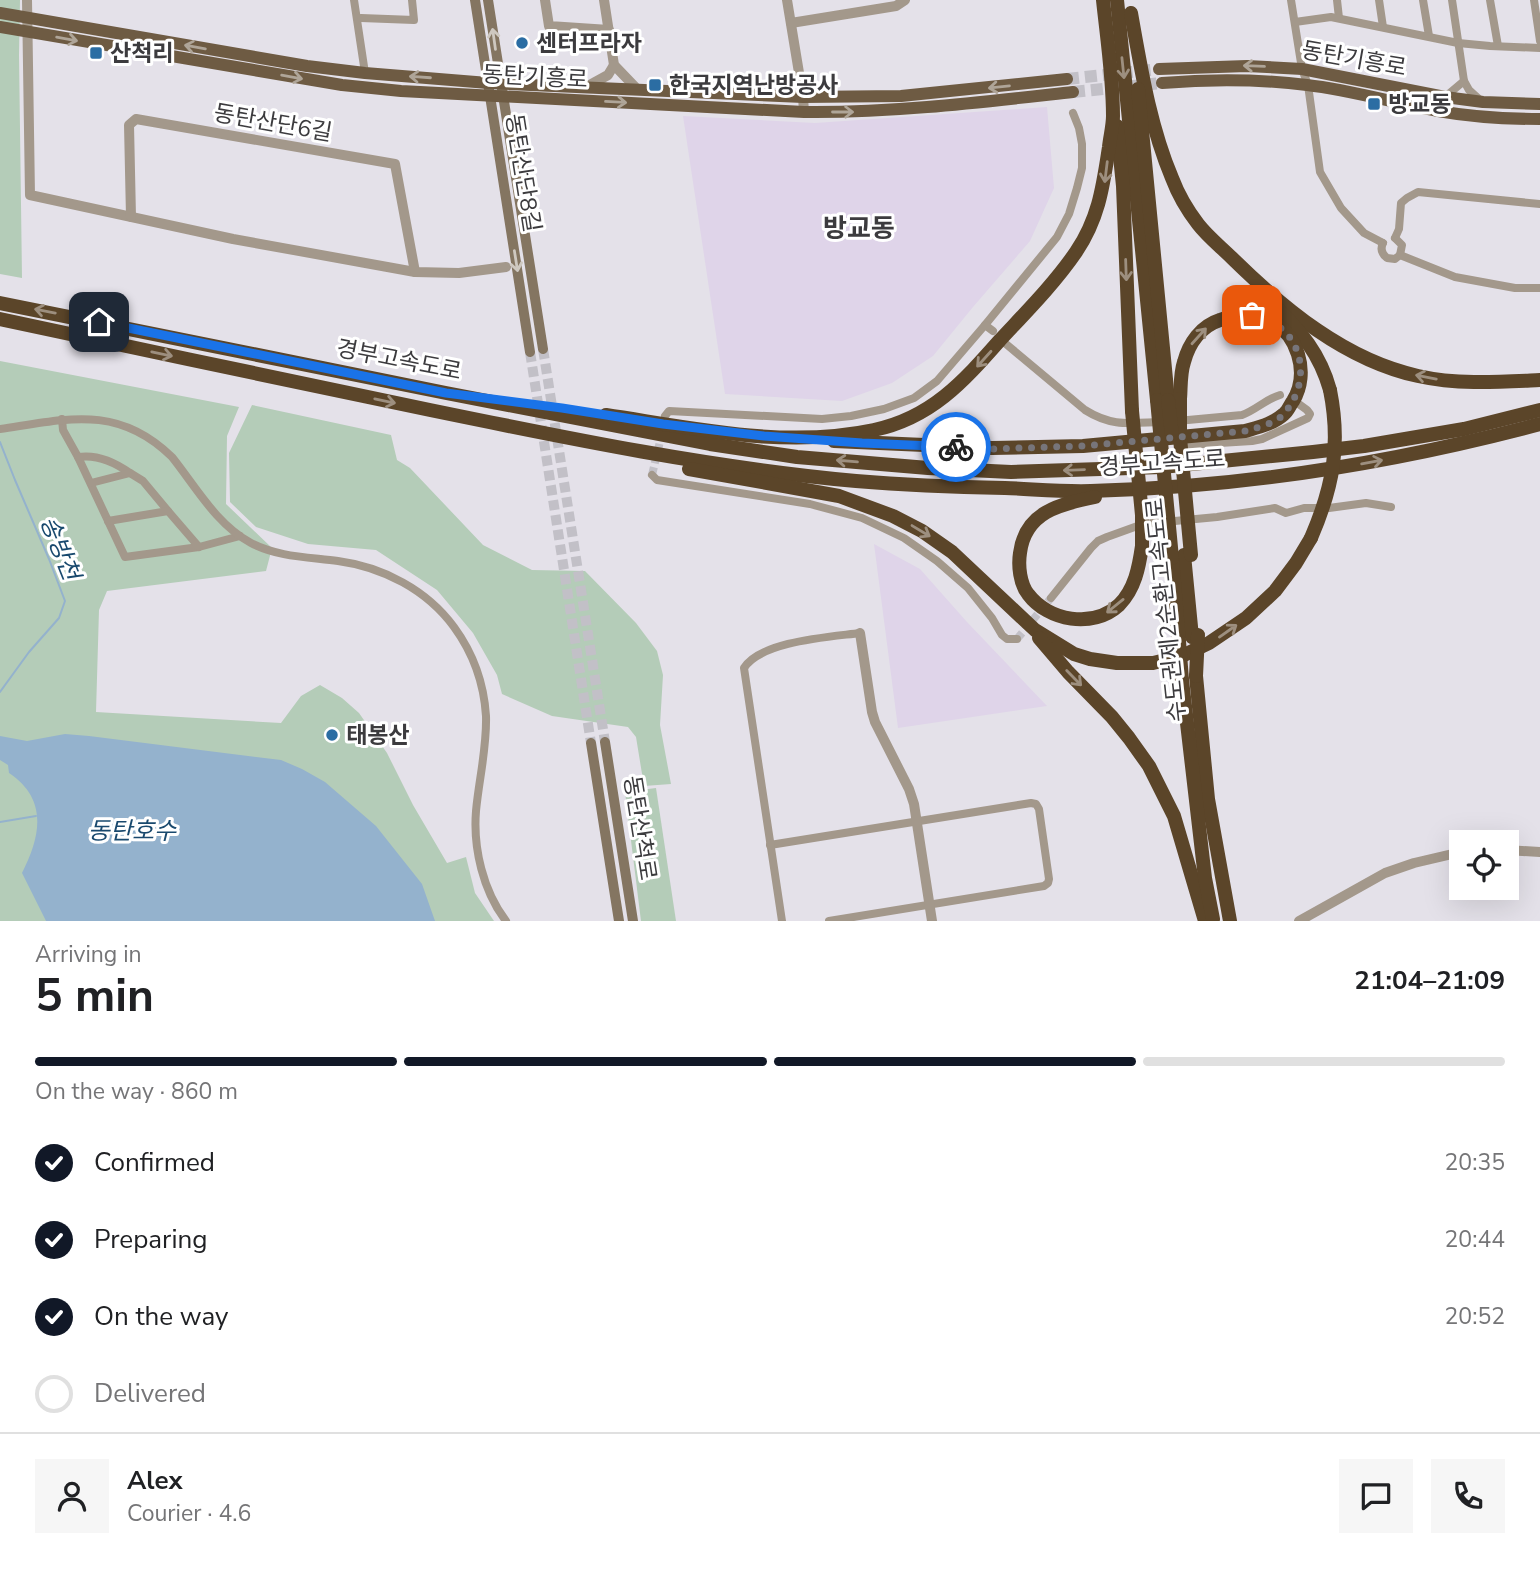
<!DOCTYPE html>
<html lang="en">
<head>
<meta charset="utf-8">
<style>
  body { margin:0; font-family:"Nunito Sans","Noto Sans KR",sans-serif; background:#f6f6f6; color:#202124; height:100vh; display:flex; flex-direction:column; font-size:26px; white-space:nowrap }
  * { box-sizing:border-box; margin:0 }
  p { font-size:23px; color:#757577 }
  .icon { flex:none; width:38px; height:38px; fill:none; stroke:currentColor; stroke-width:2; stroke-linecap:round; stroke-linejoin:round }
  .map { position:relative; height:921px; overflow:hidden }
  .details { display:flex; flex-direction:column; background:#fff; flex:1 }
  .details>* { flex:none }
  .controls { position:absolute; left:1449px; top:830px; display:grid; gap:14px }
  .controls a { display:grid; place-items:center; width:70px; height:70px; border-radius:0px; background:#fff; box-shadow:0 7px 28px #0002; font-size:35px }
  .pin { position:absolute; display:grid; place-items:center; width:60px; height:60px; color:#fff; margin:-30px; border-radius:14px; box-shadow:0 4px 10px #0006 }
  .courier { position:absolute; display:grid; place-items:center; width:70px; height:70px; margin:-35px; border:5px solid #1a73e8; border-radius:50%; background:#fff; color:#222; box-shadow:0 2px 9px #0007 }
  .overview em { font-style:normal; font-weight:700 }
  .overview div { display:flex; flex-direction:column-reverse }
  .overview { display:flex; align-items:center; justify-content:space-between; height:119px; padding:0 35px }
  h1 { font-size:46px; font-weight:700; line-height:52px }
  .bar { display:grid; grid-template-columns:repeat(4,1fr); gap:10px 7px; align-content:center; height:84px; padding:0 35px }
  .bar i { height:9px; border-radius:5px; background:#e0e0e0 }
  .bar .current { background:#111827 }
  .bar p { grid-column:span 4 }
  .line { display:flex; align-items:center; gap:18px; padding:0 35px; border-top:2px solid #e0e0e0 }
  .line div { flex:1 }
  .round { display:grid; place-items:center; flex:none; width:74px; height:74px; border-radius:0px; background:#f6f6f6 }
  ol { padding:0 35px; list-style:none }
  li { display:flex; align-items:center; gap:21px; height:77px }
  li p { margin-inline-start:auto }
  li .icon { padding:7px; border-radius:50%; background:#111827; color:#fff; stroke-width:4 }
  li:last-child { color:#757577 }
  li i { width:38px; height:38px; border:4px solid #e0e0e0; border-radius:50% }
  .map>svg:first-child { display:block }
  .industrial { fill:#dfd4e9 }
  .green { fill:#b4ccb8 }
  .water { fill:#94b2cd }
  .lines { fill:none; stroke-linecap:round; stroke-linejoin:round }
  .stream { stroke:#94b2cd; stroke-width:2 }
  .minor-tunnel { stroke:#c2c0c7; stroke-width:8; stroke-dasharray:8 4; stroke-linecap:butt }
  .secondary-tunnel { stroke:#c2c0c7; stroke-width:10; stroke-dasharray:10 5; stroke-linecap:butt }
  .primary-tunnel { stroke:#c2c0c7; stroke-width:12; stroke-dasharray:12 6; stroke-linecap:butt }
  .minor { stroke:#a3988b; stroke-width:8 }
  .tertiary { stroke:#a3988b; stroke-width:10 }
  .secondary { stroke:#847561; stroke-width:10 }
  .primary { stroke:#6e5b43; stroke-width:12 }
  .motorway { stroke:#5b4529; stroke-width:14 }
  .motorway-bridge { stroke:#5b4529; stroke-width:14 }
  .oneway { stroke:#afa598 }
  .oneway2 { stroke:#cec8c0 }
  .oneway3 { stroke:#9d8f7f }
  .done { stroke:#77757a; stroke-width:7; stroke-dasharray:0 12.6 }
  .route { stroke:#1a73e8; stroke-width:9 }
  .poi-dot { fill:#2b6da3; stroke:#fff; stroke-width:2.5 }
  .labels { text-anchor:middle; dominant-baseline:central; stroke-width:6; stroke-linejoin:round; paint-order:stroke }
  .poi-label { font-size:23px; font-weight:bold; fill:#3c3b3e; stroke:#fff; text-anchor:start }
  .street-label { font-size:23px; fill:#3c3b3e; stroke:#fff }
  .water-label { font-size:24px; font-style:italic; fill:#19496e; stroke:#fff }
  .quarter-label { font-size:26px; font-weight:bold; fill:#3c3b3e; stroke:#fff }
</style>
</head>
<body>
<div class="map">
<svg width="1540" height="921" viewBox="0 0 1540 921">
  <rect width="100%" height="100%" fill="#e4e1e9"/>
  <g class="industrial">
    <path d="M1047,107L1054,188L1030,241L973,307L933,356L892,383L842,401L725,394L683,116L815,123Z"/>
    <path d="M874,544L920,569L967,622L1047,706L898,728Z"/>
  </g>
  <g class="green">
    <path d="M0,0H20L19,55L22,278L0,274Z"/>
    <path d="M0,361L239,407L227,436L226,504L272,548L266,571L107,591L99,610L96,712L281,723L301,696L320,685L342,698L359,713L387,753L413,805L447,863L466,857L475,893L494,921H0Z"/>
    <path d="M252,405L391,435L397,460L410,468L483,545L532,570L585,571L636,623L657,651L663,675L660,725L671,784L644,786L636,737L628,727L552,716L502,694L497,675L473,633L437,590L376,550L308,544L256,527L230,502L229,453Z"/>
    <path d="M656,788L676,921H641L625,792Z"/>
  </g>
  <path class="water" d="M65,734L89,736L281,760L302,769L325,782L376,826L422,884L435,921H46L22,873C41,836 48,799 9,773L8,765L0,760V736L27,741Z"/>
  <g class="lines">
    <g class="stream">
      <path d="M0,442L15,480L49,559L65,601L59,618L29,652L0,692"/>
      <path d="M0,822L36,816"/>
    </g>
    <g class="minor-tunnel">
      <path d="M652,475L662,433"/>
      <path d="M1017,639L1051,598"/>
    </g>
    <g class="secondary-tunnel">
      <path d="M543,349L605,742"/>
      <path d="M530,352L591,743"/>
    </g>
    <g class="primary-tunnel">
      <path d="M1067,79L1159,69"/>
      <path d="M1073,92L1162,83"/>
    </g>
    <g class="minor">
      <path d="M354,0L365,73"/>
      <path d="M1291,0L1302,69L1308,85L1320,172L1341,208L1364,233L1383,243"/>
      <path d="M1337,0L1339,18"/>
      <path d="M1379,0L1383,27"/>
      <path d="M1423,0L1429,36"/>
      <path d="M1452,0L1464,81"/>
      <path d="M1490,0L1498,46"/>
      <path d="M1534,0L1540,41"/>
      <path d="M361,18L414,20L412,0"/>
      <path d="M1295,22L1331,17L1458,43L1490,46L1540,48"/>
      <path d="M1445,97L1464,81L1469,90L1480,100"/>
      <path d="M1395,238L1399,229L1401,203L1407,198L1418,192L1540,204"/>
      <path d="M1395,238L1402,245L1400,255"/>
      <path d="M1383,243C1380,249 1382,254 1387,258L1395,259L1400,255"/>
      <path d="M1400,255L1455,277L1515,288H1540"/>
      <path d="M985,325L1057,237L1069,214L1077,188L1082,168V144L1079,128L1073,113"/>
      <path d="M1006,344L1085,410C1112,427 1130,423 1160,422"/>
      <path d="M665,416L669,411L822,419L851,416L884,409L914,398L937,381L985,325L993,331"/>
      <path d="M62,419L63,430L78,457L125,557L199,547L240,536"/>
      <path d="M1177,421L1242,415C1256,410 1266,399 1280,395"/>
      <path d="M0,429C67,419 118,404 172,457C196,487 216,524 251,543C278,557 308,557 338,561C383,567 427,590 454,627C473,653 484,684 486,716C487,748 479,779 476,811C473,848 483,891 506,921"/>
      <path d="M1187,445L1252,441L1262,439L1308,418L1310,414L1307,410L1296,402"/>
      <path d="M78,457C97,454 116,463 130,473"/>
      <path d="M652,475L657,480L810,504L862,518L904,538L937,561L968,588L992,618L1002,635L1007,639H1017"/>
      <path d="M91,483L130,473L143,481L168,511"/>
      <path d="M108,521L168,511L199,547"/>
      <path d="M1051,598L1091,548L1098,541L1107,537L1143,524L1217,517L1275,508L1286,513L1304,508H1329L1366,503L1391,507"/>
      <path d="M770,845L1031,803L1036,804L1039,809L1049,879L1048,883L1044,886L829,921"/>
      <path d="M782,921L744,668C761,641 830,637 860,633"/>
    </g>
    <g class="tertiary">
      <path d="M27,0L30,195L233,239L415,272L459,273L506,267"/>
      <path d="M545,0L549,26L609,30"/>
      <path d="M604,0L614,65L637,89"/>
      <path d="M787,0L803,97L804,112"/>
      <path d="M791,23L896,6L905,0"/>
      <path d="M588,86L608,75L614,65"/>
      <path d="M131,217L129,125L136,119L395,164L415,272"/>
      <path d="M860,633L872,712L875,722L909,789L914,804L932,921"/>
      <path d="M1507,850L1540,852"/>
      <path d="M1299,921L1385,873L1414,863L1461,852"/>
    </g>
    <g class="secondary">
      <path d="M475,0L530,352"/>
      <path d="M488,0L543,349"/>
      <path d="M605,742L633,921"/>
      <path d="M591,743L619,921"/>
    </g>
    <g class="primary">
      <path d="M0,13L307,66L365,73L488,83L803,97L901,96L1067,79"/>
      <path d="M0,27L342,85L401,91L804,112C894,113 983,102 1073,92"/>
      <path d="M1159,69L1247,66L1302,69L1445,97L1483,102L1540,104"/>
      <path d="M1162,83C1211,79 1258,79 1307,85C1351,90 1394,103 1438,111C1472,117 1506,119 1540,119"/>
    </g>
    <g class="motorway">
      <path d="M1117,0L1157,400"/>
      <path d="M1131,13C1141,69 1150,126 1172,178C1178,194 1188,211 1198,224C1208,237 1221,247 1232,258C1284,309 1345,360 1418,376C1458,385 1499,382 1540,380"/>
      <path d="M1138,89L1168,400"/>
      <path d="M1117,126L1123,186L1132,411"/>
      <path d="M0,303L446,393L710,444L797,457L928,468L1011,472L1162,467L1313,452L1364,446L1464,429L1540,410"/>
      <path d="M1274,306C1301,331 1320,354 1330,390"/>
      <path d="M0,319C143,350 287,380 430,410C571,439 712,468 856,481C905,485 955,487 1005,488C1033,489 1062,492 1091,491C1243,487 1393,463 1540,424"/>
      <path d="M606,415C693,428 785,449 874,430C931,418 963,382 1000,340C1026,312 1054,284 1076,252C1099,218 1103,186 1109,147C1110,137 1113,126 1113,116C1113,77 1107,38 1103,0"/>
      <path d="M834,441L992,448L1083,446L1245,431C1259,427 1273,424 1284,414C1288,411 1290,405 1293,401C1310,373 1298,332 1267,319C1252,313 1235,314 1220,320C1201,326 1189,343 1184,362C1180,374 1181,387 1180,399"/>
      <path d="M689,469L839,496L893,516L922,531L952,552L1035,630L1074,654L1090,659L1117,663H1153L1182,656L1209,643L1246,618L1275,591L1296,563L1311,538"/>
      <path d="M1095,497C1060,504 1025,512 1020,553C1018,566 1020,584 1028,594C1048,621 1093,629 1119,605C1135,589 1139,567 1142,546"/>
      <path d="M1184,555L1192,637"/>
      <path d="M1172,558L1179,641"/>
      <path d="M1039,638L1068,672L1112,717L1129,738L1149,766L1174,816L1205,921"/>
      <path d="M1196,676L1208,799L1230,921"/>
      <path d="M1182,680L1205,878L1213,919"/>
    </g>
    <g class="motorway-bridge">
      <path d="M1180,399V438L1191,555"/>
      <path d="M1157,400L1172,558"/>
      <path d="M1168,400L1172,435"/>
      <path d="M1132,411L1142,515V546"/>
      <path d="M1311,538C1333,487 1341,445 1330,390"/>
      <path d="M1179,641L1182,680"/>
      <path d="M1196,676L1198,635"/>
    </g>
  </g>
  <defs><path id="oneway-shaft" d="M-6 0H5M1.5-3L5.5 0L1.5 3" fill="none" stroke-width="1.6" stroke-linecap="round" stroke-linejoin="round" transform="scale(1.75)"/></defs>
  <g class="oneway">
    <use href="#oneway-shaft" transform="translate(67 39) rotate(10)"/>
    <use href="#oneway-shaft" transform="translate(195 47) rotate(-170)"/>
    <use href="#oneway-shaft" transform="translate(1254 66) rotate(-178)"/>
    <use href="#oneway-shaft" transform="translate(292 77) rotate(10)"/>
    <use href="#oneway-shaft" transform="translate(420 77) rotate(-176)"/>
    <use href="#oneway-shaft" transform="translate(999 87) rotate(174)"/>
    <use href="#oneway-shaft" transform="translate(616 102) rotate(3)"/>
    <use href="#oneway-shaft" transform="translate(843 112)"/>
  </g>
  <g class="oneway2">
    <use href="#oneway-shaft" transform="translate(494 39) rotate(-98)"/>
    <use href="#oneway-shaft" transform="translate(516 261) rotate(81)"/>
  </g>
  <g class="oneway3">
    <use href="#oneway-shaft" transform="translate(1123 68) rotate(84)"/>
    <use href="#oneway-shaft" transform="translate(1106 172) rotate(97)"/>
    <use href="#oneway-shaft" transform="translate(1126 270) rotate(88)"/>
    <use href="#oneway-shaft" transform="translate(45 311) rotate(-169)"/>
    <use href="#oneway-shaft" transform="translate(1199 336) rotate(-48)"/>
    <use href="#oneway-shaft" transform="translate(162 354) rotate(12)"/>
    <use href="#oneway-shaft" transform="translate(984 359) rotate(132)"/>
    <use href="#oneway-shaft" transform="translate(1426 377) rotate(-169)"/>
    <use href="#oneway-shaft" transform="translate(385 401) rotate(12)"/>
    <use href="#oneway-shaft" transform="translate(847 461) rotate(-175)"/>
    <use href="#oneway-shaft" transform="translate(1372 462) rotate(-10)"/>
    <use href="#oneway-shaft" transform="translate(1074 470) rotate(178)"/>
    <use href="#oneway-shaft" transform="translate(921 531) rotate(31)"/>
    <use href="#oneway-shaft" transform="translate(1115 606) rotate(141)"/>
    <use href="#oneway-shaft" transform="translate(1228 631) rotate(-35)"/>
    <use href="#oneway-shaft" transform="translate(1074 678) rotate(46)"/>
  </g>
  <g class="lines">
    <path class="done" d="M956,447L992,449L1083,446L1245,431C1259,427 1275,424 1285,413C1286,412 1290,405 1291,404C1307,378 1303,344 1278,326C1270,320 1262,318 1252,315"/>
    <path class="route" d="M99,322L446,393L562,408L663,424L764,436L862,443L956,447"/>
  </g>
  <g class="poi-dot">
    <circle cx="522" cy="43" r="7"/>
    <rect x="89" y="46" width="14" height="14" rx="3.5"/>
    <rect x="648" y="78" width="14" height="14" rx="3.5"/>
    <rect x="1367" y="97" width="14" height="14" rx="3.5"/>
    <circle cx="332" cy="735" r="7"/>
  </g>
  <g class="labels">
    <g class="poi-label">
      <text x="536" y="43">센터프라자</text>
      <text x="110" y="53">산척리</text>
      <text x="669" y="85">한국지역난방공사</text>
      <text x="1388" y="104">방교동</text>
      <text x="346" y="735">태봉산</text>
    </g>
    <g class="street-label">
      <text transform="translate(1354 59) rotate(10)">동탄기흥로</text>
      <text transform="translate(535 77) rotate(3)">동탄기흥로</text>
      <text transform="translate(273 123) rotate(10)">동탄산단6길</text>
      <text transform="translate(523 173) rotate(81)">동탄산단8길</text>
      <text transform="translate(399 360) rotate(11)">경부고속도로</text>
      <text transform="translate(1162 463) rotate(-4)">경부고속도로</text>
      <text transform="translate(1166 610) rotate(-96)">수도권제2순환고속도로</text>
      <text transform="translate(640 828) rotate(81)">동탄산척로</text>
    </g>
    <g class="water-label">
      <text transform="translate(60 548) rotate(68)">송방천</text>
      <text x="132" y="831">동탄호수</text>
    </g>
    <g class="quarter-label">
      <text x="859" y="228">방교동</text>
    </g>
  </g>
</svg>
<div class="controls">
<a><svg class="icon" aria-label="locate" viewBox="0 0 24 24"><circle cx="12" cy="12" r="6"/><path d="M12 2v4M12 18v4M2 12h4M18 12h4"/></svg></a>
</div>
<div class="pin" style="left:1252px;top:315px;background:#ea580c"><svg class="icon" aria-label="bag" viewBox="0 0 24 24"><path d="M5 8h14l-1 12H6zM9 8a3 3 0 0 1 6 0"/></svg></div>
<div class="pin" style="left:99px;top:322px;background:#1f2937"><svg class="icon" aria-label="home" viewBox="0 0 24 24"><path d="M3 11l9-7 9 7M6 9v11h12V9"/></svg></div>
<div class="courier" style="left:956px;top:447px"><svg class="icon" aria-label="bike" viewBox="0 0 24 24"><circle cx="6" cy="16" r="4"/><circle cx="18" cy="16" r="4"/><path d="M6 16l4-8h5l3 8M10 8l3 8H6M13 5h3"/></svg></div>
</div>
<section class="details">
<div class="overview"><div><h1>5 min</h1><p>Arriving in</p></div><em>21:04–21:09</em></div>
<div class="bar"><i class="current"></i><i class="current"></i><i class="current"></i><i></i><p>On the way · 860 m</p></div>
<ol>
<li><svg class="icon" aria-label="check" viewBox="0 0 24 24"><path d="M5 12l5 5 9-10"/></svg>Confirmed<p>20:35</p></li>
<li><svg class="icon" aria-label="check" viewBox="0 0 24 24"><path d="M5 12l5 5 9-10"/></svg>Preparing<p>20:44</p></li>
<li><svg class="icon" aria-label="check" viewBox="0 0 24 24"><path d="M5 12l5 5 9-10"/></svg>On the way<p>20:52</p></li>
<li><i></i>Delivered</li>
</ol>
<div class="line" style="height:126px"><a class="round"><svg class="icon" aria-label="person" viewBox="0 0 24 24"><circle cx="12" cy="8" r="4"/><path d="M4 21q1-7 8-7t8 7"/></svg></a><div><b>Alex</b><p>Courier · 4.6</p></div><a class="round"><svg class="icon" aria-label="chat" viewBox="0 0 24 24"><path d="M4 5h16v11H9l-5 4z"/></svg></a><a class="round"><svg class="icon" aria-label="phone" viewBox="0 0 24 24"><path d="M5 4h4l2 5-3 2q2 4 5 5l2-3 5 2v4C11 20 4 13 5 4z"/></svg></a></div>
</section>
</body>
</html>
